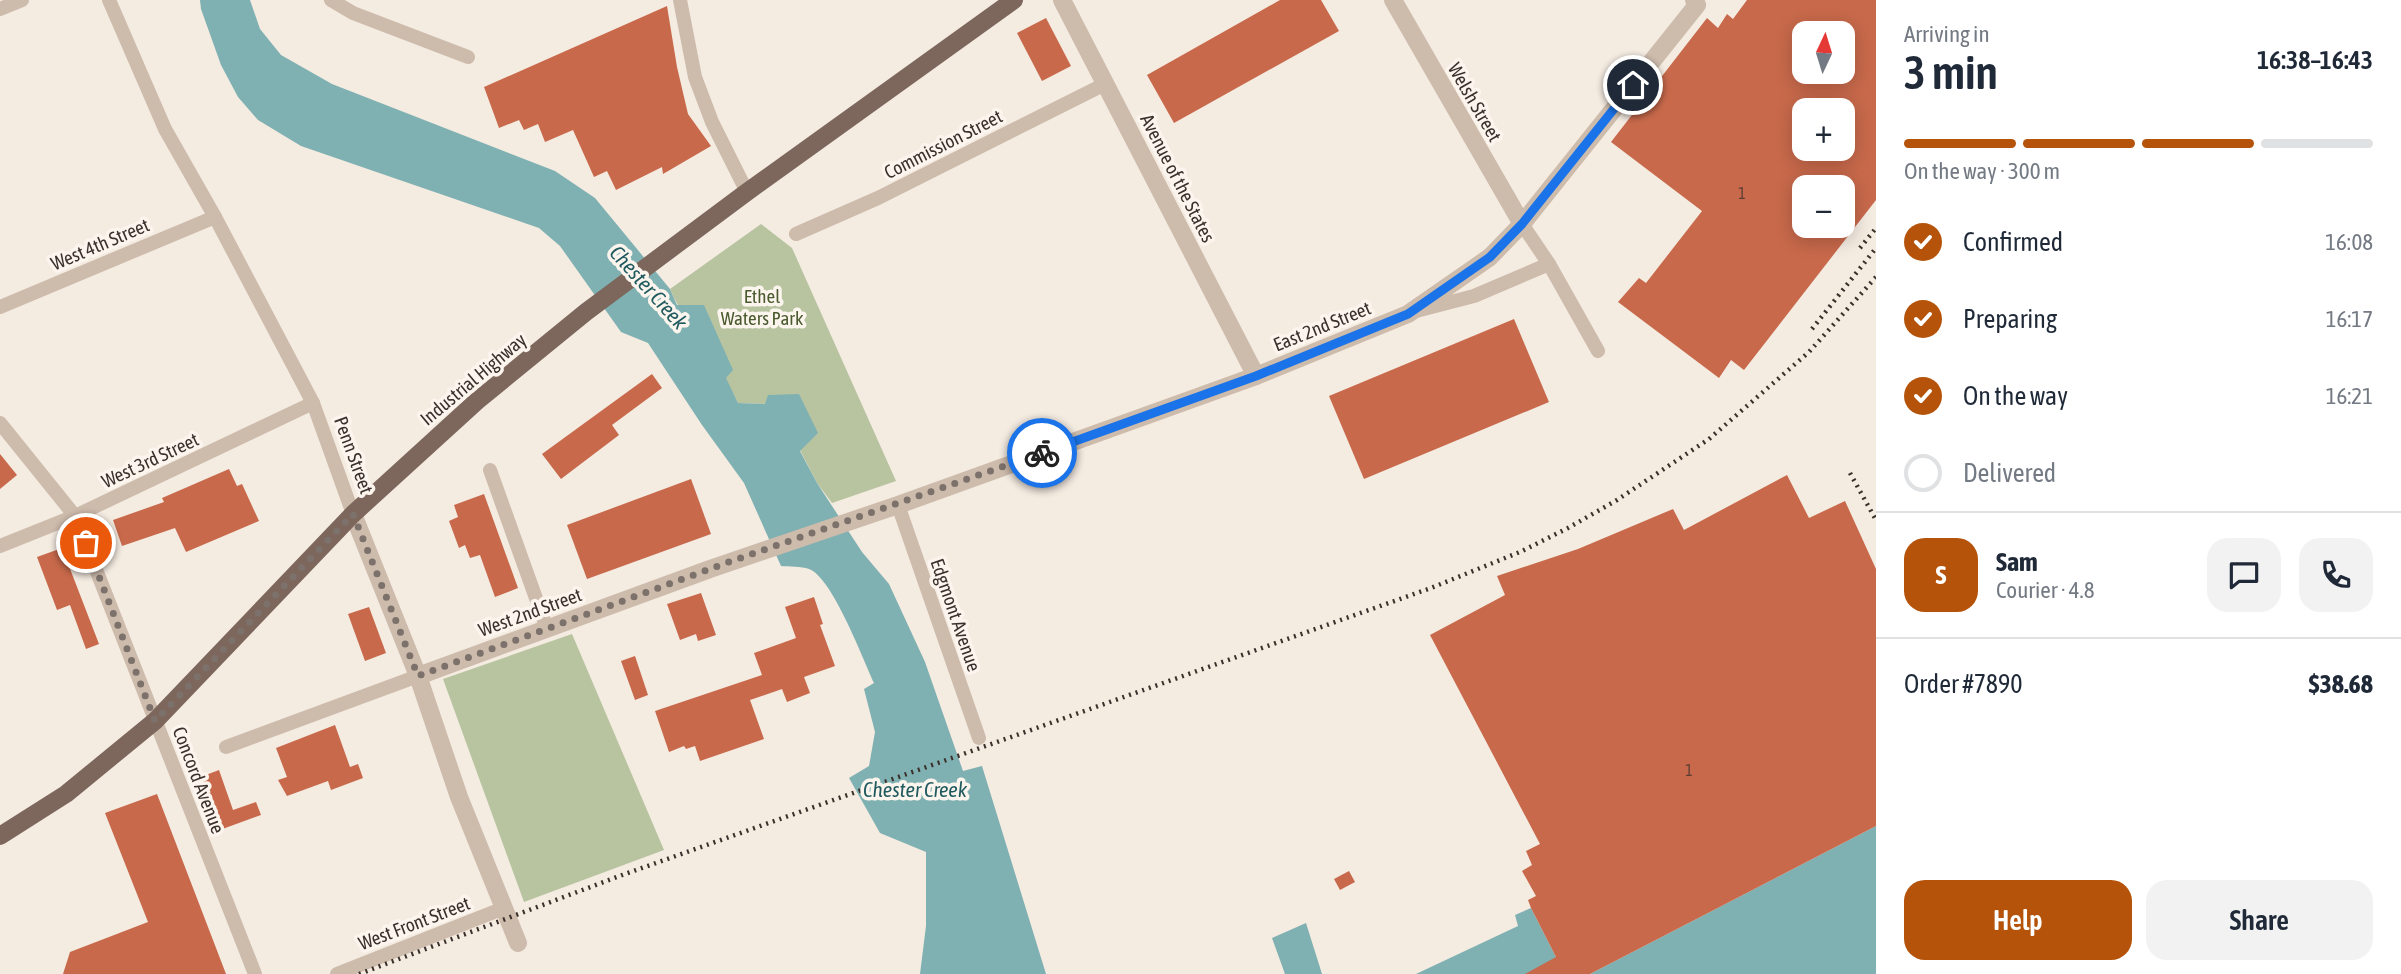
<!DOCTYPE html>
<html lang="en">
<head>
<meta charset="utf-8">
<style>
  body { margin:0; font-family:"Asap Condensed",sans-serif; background:#f2f2f3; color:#1f2937; height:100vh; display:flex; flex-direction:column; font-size:26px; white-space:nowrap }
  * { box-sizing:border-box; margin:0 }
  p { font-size:23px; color:#747a83 }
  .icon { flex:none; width:38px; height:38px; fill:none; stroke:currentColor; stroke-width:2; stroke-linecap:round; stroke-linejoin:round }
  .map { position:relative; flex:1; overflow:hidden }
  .details { display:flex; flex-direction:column; background:#fff; width:525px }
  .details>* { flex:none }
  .needle { width:46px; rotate:4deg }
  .buttons { position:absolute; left:1792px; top:21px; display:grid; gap:14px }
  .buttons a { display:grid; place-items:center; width:63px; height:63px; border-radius:14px; background:#fff; box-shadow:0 4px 18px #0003; font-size:35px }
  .pin { position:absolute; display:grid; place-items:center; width:60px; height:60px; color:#fff; margin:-30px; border:4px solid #fff; border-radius:50%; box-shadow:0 2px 7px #0007 }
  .courier { position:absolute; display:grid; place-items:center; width:70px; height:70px; margin:-35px; border:5px solid #1a73e8; border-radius:50%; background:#fff; color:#222; box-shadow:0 2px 9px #0007 }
  .head em { font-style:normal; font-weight:600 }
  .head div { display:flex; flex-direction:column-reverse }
  .head { display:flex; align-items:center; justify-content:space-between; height:119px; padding:0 28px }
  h1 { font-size:46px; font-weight:600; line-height:52px }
  .bar { display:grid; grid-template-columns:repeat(4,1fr); gap:10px 7px; align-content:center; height:84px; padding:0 28px }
  .bar i { height:9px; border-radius:5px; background:#e0e1e3 }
  .bar .current { background:#b45309 }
  .bar p { grid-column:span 4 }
  .line { display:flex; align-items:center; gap:18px; padding:0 28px; border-top:2px solid #e0e1e3 }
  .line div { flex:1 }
  .round { display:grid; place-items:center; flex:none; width:74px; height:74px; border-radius:21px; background:#f2f2f3 }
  ol { padding:0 28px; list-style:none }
  li { display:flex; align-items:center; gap:21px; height:77px }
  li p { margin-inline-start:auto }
  li .icon { padding:7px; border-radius:50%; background:#b45309; color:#fff; stroke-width:4 }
  li:last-child { color:#747a83 }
  li i { width:38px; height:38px; border:4px solid #e0e1e3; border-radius:50% }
  .action { display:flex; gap:14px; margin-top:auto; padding:14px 28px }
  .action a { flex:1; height:80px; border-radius:21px; background:#b45309; color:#fff; font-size:28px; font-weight:600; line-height:80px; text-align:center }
  .action a+a { background:#f2f2f3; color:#1f2937 }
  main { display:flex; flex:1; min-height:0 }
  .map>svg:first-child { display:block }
  .green { fill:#b8c4a0 }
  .water { fill:#7fb0b2 }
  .building { fill:#c8694b; fill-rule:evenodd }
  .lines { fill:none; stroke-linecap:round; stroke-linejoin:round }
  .minor { stroke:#cdbbac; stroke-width:14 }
  .tertiary { stroke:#cdbbac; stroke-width:18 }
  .primary { stroke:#7d675c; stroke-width:18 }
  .rail { stroke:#3b302b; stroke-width:4.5; stroke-dasharray:2 5; stroke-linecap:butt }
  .done { stroke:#7c716b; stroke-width:7; stroke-dasharray:0 12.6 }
  .route { stroke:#1a73e8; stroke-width:9 }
  .labels { text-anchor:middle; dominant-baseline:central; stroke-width:7; stroke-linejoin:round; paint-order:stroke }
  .number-label { font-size:16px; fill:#5e3e33 }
  .street-label { font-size:19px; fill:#3b302b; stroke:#fbf5ee }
  .park-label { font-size:19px; fill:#4a5a2e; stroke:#fbf5ee }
  .water-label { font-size:21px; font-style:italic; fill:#1f5a5e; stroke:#fbf5ee }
</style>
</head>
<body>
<main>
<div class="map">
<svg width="1876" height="974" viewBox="0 0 1876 974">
  <rect width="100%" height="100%" fill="#f4ebe1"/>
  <g class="green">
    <path d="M761,224L792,248L896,481L832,503L817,483L800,450L766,404L738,403C719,363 688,330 670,289Z"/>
    <path d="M572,634L664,850L524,902L443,679Z"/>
  </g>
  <g class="water">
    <path d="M200,0H250L260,29L281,55L332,84L555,171L595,198L670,289L677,305H704L733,370L726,378L738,403L765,404L768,395L799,394L818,433L800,451L817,483L862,552L889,584L925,662L963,771L982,766L1046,974H920L926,926V852L880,833L849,778L869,766L875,732L864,689L874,683C863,659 832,577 809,569C801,566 789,567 781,566L744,483L702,425L648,343L621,332L560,246L539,228L301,146L258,120L238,97L221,65L201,9Z"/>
    <path d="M1876,826V974H1590Z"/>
    <path d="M1531,908L1556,957L1544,974H1416L1518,926L1515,915Z"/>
    <path d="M1306,923L1322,974H1285L1272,938Z"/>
  </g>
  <g class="building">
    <path d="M1280,0H1321L1339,31L1174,123L1147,75Z"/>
    <path d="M1747,0H1876V200L1744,370L1731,360L1719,378L1618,302L1639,278L1646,283L1702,211L1611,142L1707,18L1718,28L1727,14L1733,19ZM1804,33H1843V72H1804ZM1804,110H1843V149H1804ZM1804,187H1843V226H1804Z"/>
    <path d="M667,6L677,67L688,114L711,146L663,174L662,167L616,190L607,171L594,177L573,130L545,142L538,124L524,130L519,120L499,128L484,87Z"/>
    <path d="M1046,18L1071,66L1042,81L1017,33Z"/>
    <path d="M1514,319L1549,402L1364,479L1329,396Z"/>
    <path d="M652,374L662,388L612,425L619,435L561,479L542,454Z"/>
    <path d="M0,454L17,475L0,489Z"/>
    <path d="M229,469L237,486L242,484L259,521L186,552L175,528L122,546L113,520L164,502L162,498Z"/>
    <path d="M1787,475L1809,518L1845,501L1876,569V826L1590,974H1525L1556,957L1531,908L1528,900L1536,896L1522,871L1532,865L1526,851L1540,844L1430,635L1505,595L1497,576L1578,549L1673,509L1684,530Z"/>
    <path d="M691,479L711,534L587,579L567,525Z"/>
    <path d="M484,494L518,588L495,597L480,555L470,558L465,545L459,548L449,521L458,517L454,505Z"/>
    <path d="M62,548L99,644L86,649L70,605L57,610L37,557Z"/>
    <path d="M701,593L716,635L698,641L696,634L680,640L667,604Z"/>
    <path d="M814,597L823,624L820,625L835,666L804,677L810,693L787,702L782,689L750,700L764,739L700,761L695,746L686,749L684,746L669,752L655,711L762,675L754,653L796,638L785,607Z"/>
    <path d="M369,607L386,653L365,661L348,614Z"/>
    <path d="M635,656L648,695L635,700L621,661Z"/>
    <path d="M335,725L350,767L358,764L363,778L331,790L328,781L287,796L278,780L287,777L276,748Z"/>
    <path d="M219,770L233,810L256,802L261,815L217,831L198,778Z"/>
    <path d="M157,794L226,974H63L70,952L148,922L105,813Z"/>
    <path d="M1349,871L1355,882L1340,890L1334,879Z"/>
  </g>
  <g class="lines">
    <g class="minor">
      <path d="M109,0L165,129L215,217L313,403L353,514"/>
      <path d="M331,0L353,13L468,57"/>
      <path d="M680,0L695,77L712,122L747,192"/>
      <path d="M0,9L22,0"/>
      <path d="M1522,224L1549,264L1598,351"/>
      <path d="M796,234L878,198L1105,84"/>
      <path d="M0,307L215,217"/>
      <path d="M1416,311L1474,296L1549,264"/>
      <path d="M0,423L75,516L255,974"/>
      <path d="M490,470L547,629"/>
      <path d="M898,505L979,738"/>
      <path d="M0,546L75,516L313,403"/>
      <path d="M226,747L418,676"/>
      <path d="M337,974L504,908"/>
    </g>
    <g class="tertiary">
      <path d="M1062,0L1256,376"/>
      <path d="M1393,0L1522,224"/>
      <path d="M353,514L418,676L459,797L518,943"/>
      <path d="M418,676L710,569L898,505L1256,376L1408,314L1490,257L1522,224L1697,5L1694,0"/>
    </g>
    <path class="primary" d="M0,836L66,794L155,721L353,514L477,401L586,312L747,192L1014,0"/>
    <g class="rail">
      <path d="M1860,248L1876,228"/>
      <path d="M1812,329L1876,248"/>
      <path d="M1850,473L1876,520"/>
      <path d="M359,974L625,874L1431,588L1520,552L1568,528L1617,500L1709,439L1809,352L1876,277"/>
    </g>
  </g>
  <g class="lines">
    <path class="done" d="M86,543L155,721L353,514L418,676L729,562L1042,453"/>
    <path class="route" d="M1042,453L1256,376L1408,314L1490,257L1522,224L1633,85"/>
  </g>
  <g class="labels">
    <g class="number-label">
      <text x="1742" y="193">1</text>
      <text x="1689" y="770">1</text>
    </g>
    <g class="street-label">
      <text transform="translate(1475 102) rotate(60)">Welsh Street</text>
      <text transform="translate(943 144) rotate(-27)">Commission Street</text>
      <text transform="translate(1178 178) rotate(63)">Avenue of the States</text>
      <text transform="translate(100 244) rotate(-23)">West 4th Street</text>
      <text transform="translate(1322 326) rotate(-22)">East 2nd Street</text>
      <text transform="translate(473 379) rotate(-40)">Industrial Highway</text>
      <text transform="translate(354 455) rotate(70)">Penn Street</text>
      <text transform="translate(150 460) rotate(-25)">West 3rd Street</text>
      <text transform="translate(530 612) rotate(-20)">West 2nd Street</text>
      <text transform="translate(956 615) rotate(71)">Edgmont Avenue</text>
      <text transform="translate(199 780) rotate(69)">Concord Avenue</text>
      <text transform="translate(414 923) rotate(-21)">West Front Street</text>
    </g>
    <g class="park-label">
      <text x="762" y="296">Ethel<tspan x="762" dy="22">Waters Park</tspan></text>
    </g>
    <g class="water-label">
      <text transform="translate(649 287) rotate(48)">Chester Creek</text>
      <text x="915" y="789">Chester Creek</text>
    </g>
  </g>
</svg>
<div class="buttons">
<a><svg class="needle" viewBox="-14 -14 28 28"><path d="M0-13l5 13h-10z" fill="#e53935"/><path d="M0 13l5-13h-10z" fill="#747a83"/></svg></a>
<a>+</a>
<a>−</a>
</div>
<div class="pin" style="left:86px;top:543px;background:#ea580c"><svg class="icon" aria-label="bag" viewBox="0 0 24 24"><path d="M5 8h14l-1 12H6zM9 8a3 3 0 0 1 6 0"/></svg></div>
<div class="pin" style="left:1633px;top:85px;background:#1f2937"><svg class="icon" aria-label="home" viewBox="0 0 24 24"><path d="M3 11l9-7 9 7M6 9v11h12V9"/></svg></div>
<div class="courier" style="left:1042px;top:453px"><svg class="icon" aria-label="bike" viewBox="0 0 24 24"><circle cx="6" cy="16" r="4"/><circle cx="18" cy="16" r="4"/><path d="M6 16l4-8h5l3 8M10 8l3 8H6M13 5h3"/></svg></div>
</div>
<section class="details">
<div class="head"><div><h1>3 min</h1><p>Arriving in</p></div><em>16:38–16:43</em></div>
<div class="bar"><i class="current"></i><i class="current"></i><i class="current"></i><i></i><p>On the way · 300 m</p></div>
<ol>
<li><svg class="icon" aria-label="check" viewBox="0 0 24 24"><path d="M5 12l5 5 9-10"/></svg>Confirmed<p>16:08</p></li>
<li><svg class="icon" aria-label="check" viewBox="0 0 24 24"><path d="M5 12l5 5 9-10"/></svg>Preparing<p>16:17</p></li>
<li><svg class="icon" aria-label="check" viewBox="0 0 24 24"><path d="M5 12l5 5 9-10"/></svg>On the way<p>16:21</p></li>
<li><i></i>Delivered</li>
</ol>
<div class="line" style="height:126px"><b class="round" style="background:#b45309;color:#fff">S</b><div><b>Sam</b><p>Courier · 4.8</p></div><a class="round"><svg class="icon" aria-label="chat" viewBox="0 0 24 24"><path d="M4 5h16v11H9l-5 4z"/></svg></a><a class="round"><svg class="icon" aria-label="phone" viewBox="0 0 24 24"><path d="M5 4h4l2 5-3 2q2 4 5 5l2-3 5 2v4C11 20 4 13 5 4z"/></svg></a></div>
<div class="line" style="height:91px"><div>Order #7890</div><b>$38.68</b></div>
<div class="action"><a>Help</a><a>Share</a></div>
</section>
</main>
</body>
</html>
